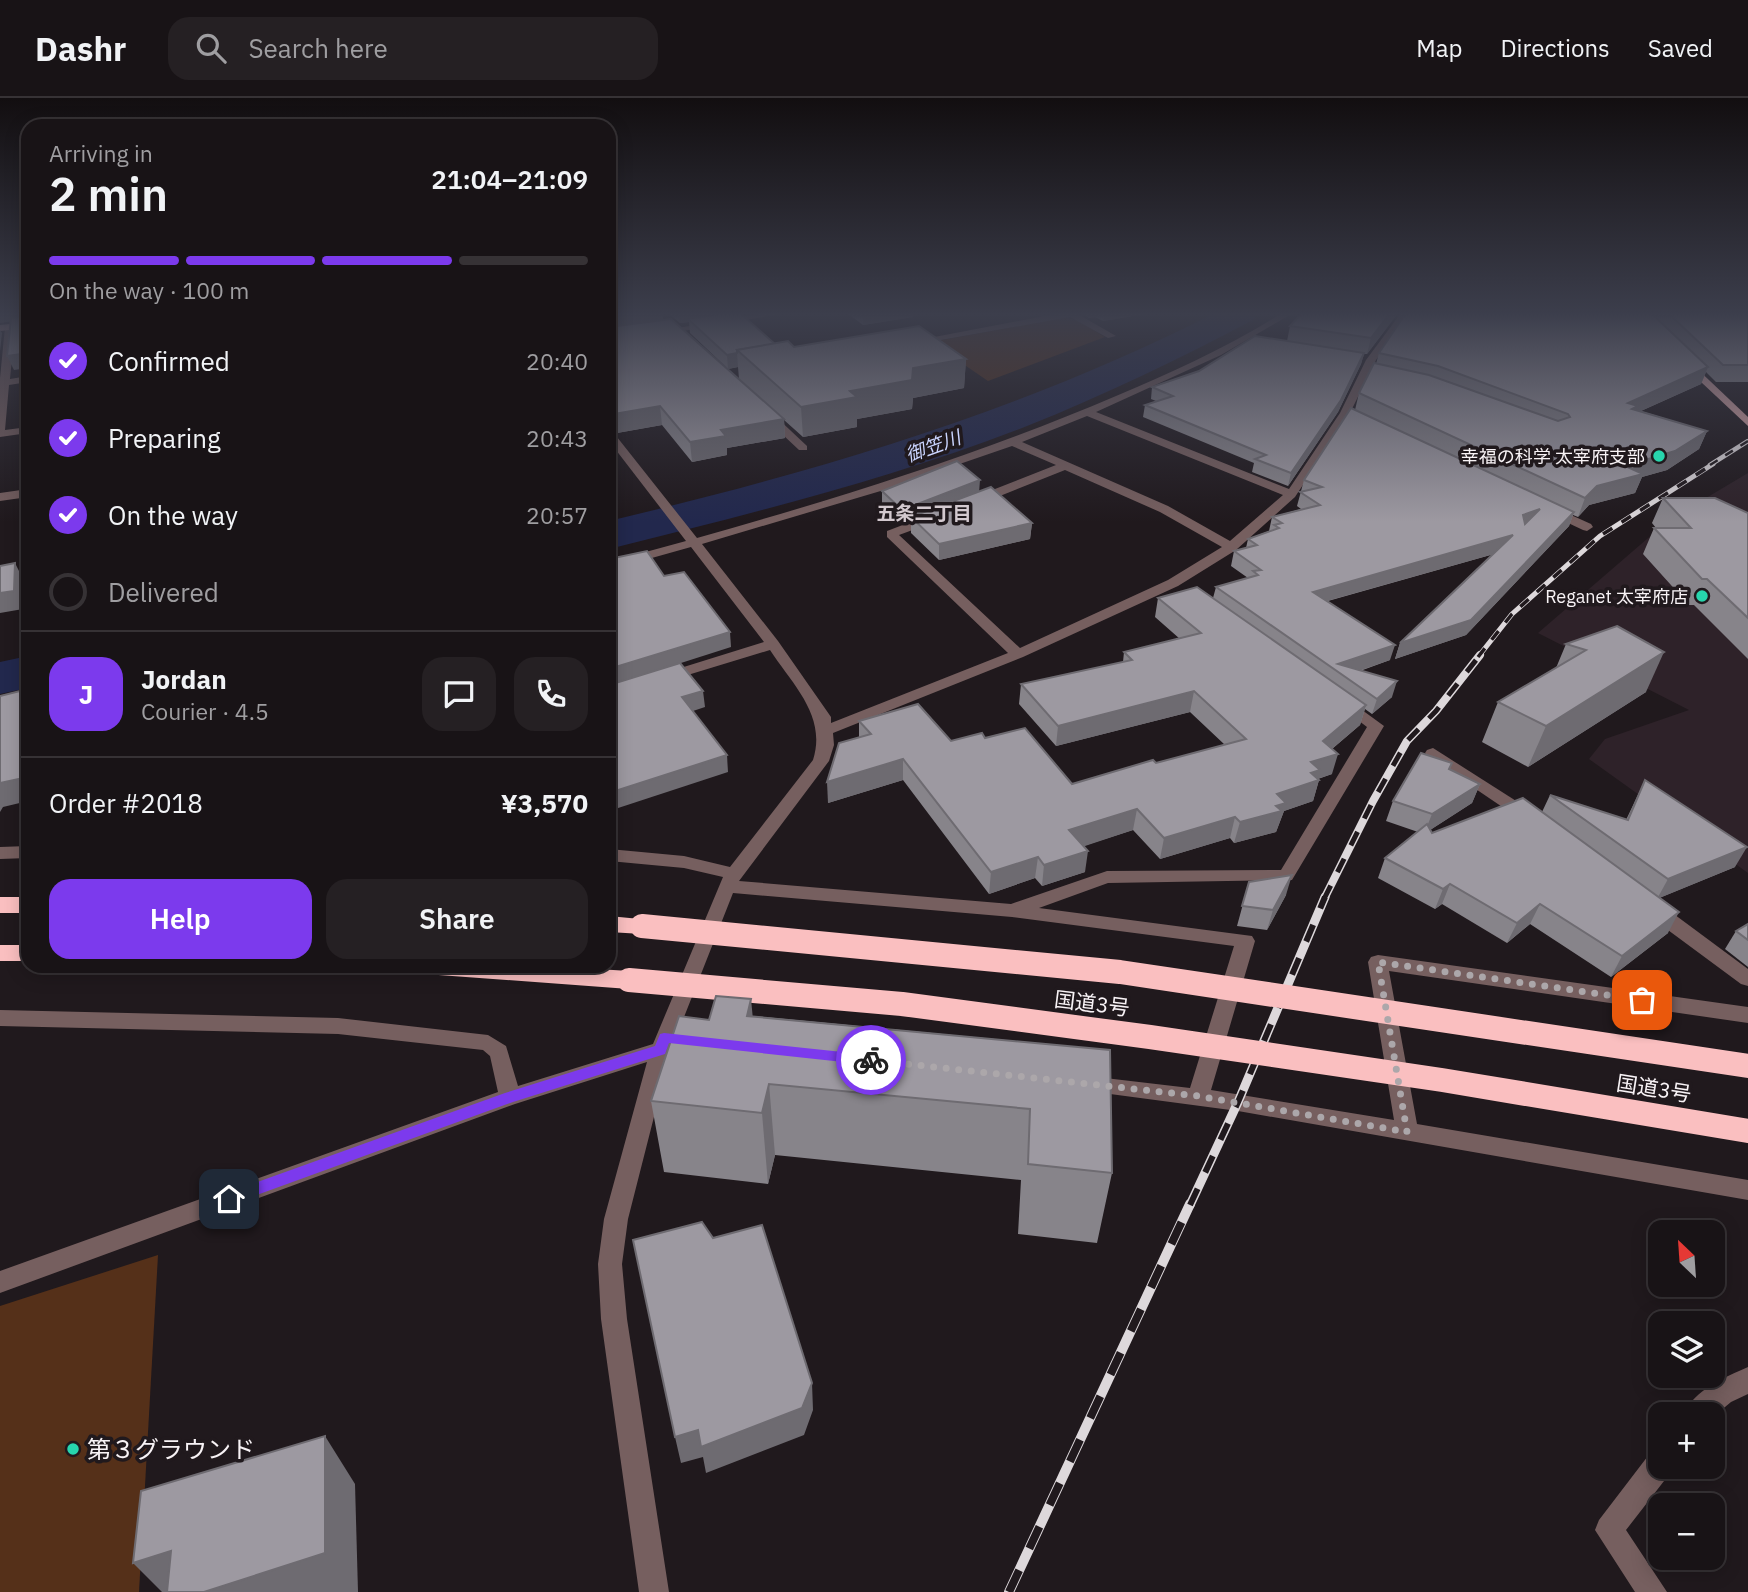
<!DOCTYPE html>
<html lang="en">
<head>
<meta charset="utf-8">
<style>
  body { margin:0; font-family:"IBM Plex Sans","Noto Sans JP",sans-serif; background:#252023; color:#f1f3f6; height:100vh; display:flex; flex-direction:column; font-size:26px; white-space:nowrap }
  * { box-sizing:border-box; margin:0 }
  p { font-size:23px; color:#9f9ea1 }
  .icon { flex:none; width:38px; height:38px; fill:none; stroke:currentColor; stroke-width:2; stroke-linecap:round; stroke-linejoin:round }
  .map { position:relative; flex:1; overflow:hidden }
  .sheet { position:absolute; left:21px; top:21px; width:595px; height:854px; display:flex; flex-direction:column; background:#181316; border-radius:21px; box-shadow:0 4px 18px #0003,0 0 0 2px #363235 }
  .sheet>* { flex:none }
  .needle { width:46px; rotate:335deg }
  .buttons { position:absolute; left:1648px; top:1122px; display:grid; gap:14px }
  .buttons a { display:grid; place-items:center; width:77px; height:77px; border-radius:14px; background:#181316; box-shadow:0 4px 18px #0003,0 0 0 2px #363235; font-size:35px }
  .pin { position:absolute; display:grid; place-items:center; width:60px; height:60px; color:#fff; margin:-30px; border-radius:14px; box-shadow:0 4px 10px #0006 }
  .courier { position:absolute; display:grid; place-items:center; width:70px; height:70px; margin:-35px; border:5px solid #7c3aed; border-radius:50%; background:#fff; color:#222; box-shadow:0 2px 9px #0007 }
  .summary em { font-style:normal; font-weight:600 }
  .summary div { display:flex; flex-direction:column-reverse }
  .summary { display:flex; align-items:center; justify-content:space-between; height:119px; padding:0 28px }
  h1 { font-size:46px; font-weight:600; line-height:52px }
  .bar { display:grid; grid-template-columns:repeat(4,1fr); gap:10px 7px; align-content:center; height:84px; padding:0 28px }
  .bar i { height:9px; border-radius:5px; background:#363235 }
  .bar .selected { background:#7c3aed }
  .bar p { grid-column:span 4 }
  .line { display:flex; align-items:center; gap:18px; padding:0 28px; border-top:2px solid #363235 }
  .line div { flex:1 }
  .round { display:grid; place-items:center; flex:none; width:74px; height:74px; border-radius:21px; background:#252023 }
  ol { padding:0 28px; list-style:none }
  li { display:flex; align-items:center; gap:21px; height:77px }
  li p { margin-inline-start:auto }
  li .icon { padding:7px; border-radius:50%; background:#7c3aed; color:#fff; stroke-width:4 }
  li:last-child { color:#9f9ea1 }
  li i { width:38px; height:38px; border:4px solid #363235; border-radius:50% }
  .button { display:flex; gap:14px; margin-top:auto; padding:14px 28px }
  .button a { flex:1; height:80px; border-radius:21px; background:#7c3aed; color:#fff; font-size:28px; font-weight:600; line-height:80px; text-align:center }
  .button a+a { background:#252023; color:#f1f3f6 }
  header { display:flex; align-items:center; gap:42px; box-sizing:border-box; height:98px; padding:0 35px; background:#181316; border-bottom:2px solid #363235 }
  header strong { font-size:33px }
  nav { display:flex; gap:38px; margin-inline-start:auto; font-size:24px }
  .search { width:490px; height:63px; background:#252023; display:flex; align-items:center; gap:18px; box-sizing:border-box; padding:0 24px; border-radius:21px; color:#9f9ea1; font-size:26px }
  .map>svg:first-child { display:block }
  .built { fill:#2e2229 }
  .green { fill:#553019 }
  .lines { fill:none; stroke-linecap:round; stroke-linejoin:round }
  .river { fill:#22284d; fill-rule:evenodd }
  .minor { fill:#765f5f; fill-rule:evenodd }
  .major { fill:#d5a4a5; fill-rule:evenodd }
  .highway { fill:#fabfc0; fill-rule:evenodd }
  .rail-far4-casing { stroke:#ddd8db; stroke-width:4.5 }
  .rail-far3-casing { stroke:#ddd8db; stroke-width:5 }
  .rail-far2-casing { stroke:#ddd8db; stroke-width:8 }
  .rail-far1-casing { stroke:#ddd8db; stroke-width:9 }
  .rail-casing { stroke:#ddd8db; stroke-width:10 }
  .rail-far4 { stroke:#20191d; stroke-width:2.5; stroke-dasharray:9; stroke-linecap:butt }
  .rail-far3 { stroke:#20191d; stroke-width:3.5; stroke-dasharray:11; stroke-linecap:butt }
  .rail-far2 { stroke:#20191d; stroke-width:5; stroke-dasharray:15; stroke-linecap:butt }
  .rail-far1 { stroke:#20191d; stroke-width:6; stroke-dasharray:18; stroke-linecap:butt }
  .rail { stroke:#20191d; stroke-width:8; stroke-dasharray:24; stroke-linecap:butt }
  .highway-bridge { stroke:#fabfc0; stroke-width:24 }
  .wall { fill:#87848a; fill-rule:evenodd }
  .shaded-wall { fill:#6e6b71 }
  .building { fill:#9d99a1; stroke:#6e6b71; stroke-width:2; fill-rule:evenodd }
  .route { fill:#7c3aed }
  .done { stroke:#aca7aa; stroke-width:7; stroke-dasharray:0 12.6 }
  .poi-dot { fill:#27d5ad; stroke:#20191d; stroke-width:2.5 }
  .labels { text-anchor:middle; dominant-baseline:central; stroke-width:7; stroke-linejoin:round; paint-order:stroke }
  .far-poi-label { font-size:18px; fill:#f8f3f6; stroke:#20191d; text-anchor:end }
  .far-water-label { font-size:19px; font-style:italic; fill:#cbd5ff; stroke:#20191d }
  .far-neighbourhood-label { font-size:19px; font-weight:bold; fill:#d3c9cf; stroke:#20191d }
  .street-label { font-size:21px; fill:#f8f3f6; stroke:#20191d }
  .near-poi-label { font-size:24px; fill:#f8f3f6; stroke:#20191d; text-anchor:start }
</style>
</head>
<body>
<header>
<strong>Dashr</strong>
<div class="search"><svg class="icon" aria-label="search" viewBox="0 0 24 24"><circle cx="10" cy="10" r="6"/><path d="M15 15l6 6"/></svg>Search here</div>
<nav><a>Map</a><a>Directions</a><a>Saved</a></nav>
</header>
<div class="map">
<svg width="1748" height="1494" viewBox="0 0 1748 1494">
  <rect width="100%" height="100%" fill="#20191d"/>
  <path class="built" d="M1748,375V775L1589,661L1605,641L1689,612L1538,535L1669,422Z"/>
  <g class="green">
    <path d="M1063,220L1075,221L1105,239L988,283L931,244Z"/>
    <path d="M158,1157L139,1494H0V1208Z"/>
  </g>
  <g class="lines">
    <g class="river">
      <path d="M1215,215H1258L1253,222C1179,261 1105,297 1027,328C891,381 750,416 609,451V423C819,373 1022,313 1215,215Z"/>
      <path d="M28,558V590L0,596V564Z"/>
    </g>
    <g class="minor">
      <path d="M763,215H785L660,237L655,234Z"/>
      <path d="M1060,215H1076L1116,238L1108,240L1070,219L913,247L908,244Z"/>
      <path d="M1282,215H1293L1221,257L1096,314L1289,391L1340,315L1366,262L1401,215H1410L1376,262L1350,315L1295,399L1236,452L1178,488L1023,559L833,635L834,647L829,663L739,783L1011,806L1107,773L1281,772L1367,629L1334,604L1337,601H1347L1384,628L1292,782L1108,785L1039,810L1252,838L1255,843L1211,992L1394,1022L1368,864L1371,859L1378,857L1748,909V925L1389,873L1417,1026L1748,1082V1102L1238,1013L1080,992L1077,986L1080,980L1088,978L1190,990L1234,848L1012,819L733,795L671,952L628,1121L622,1166L627,1221L669,1494H639L601,1221L598,1166L604,1121L647,964L515,1006L0,1195V1173L498,994L490,958L483,952L338,936L0,928V912L338,920L488,937L506,948L518,988L653,946L723,779L684,770L609,763V751L684,758L730,769L813,662C827,618 793,587 770,552L668,583L663,584L656,580L658,577L764,544L691,449L609,472V464L686,443L609,343V333L613,334L697,440C839,400 980,356 1116,298C1173,274 1230,248 1282,215ZM1087,318L1283,397L1230,443L1168,408L1022,344ZM1012,348L1056,367L972,400V406H980L1065,372L1160,414L1222,449L1168,482L1020,550L899,437L937,423V417H929L887,433V439L1008,555L831,625V619L778,543L702,446L884,392Z"/>
      <path d="M10,226L15,229L10,281L28,278V284L9,287L5,332L28,329V335L0,339V280L5,229Z"/>
      <path d="M765,316H773L807,348V352H799L765,320Z"/>
      <path d="M28,391V399L0,403V395Z"/>
      <path d="M1551,408L1591,426L1593,429L1587,433L1583,432L1547,415L1545,412Z"/>
      <path d="M28,471V479L0,485V477Z"/>
      <path d="M1433,650L1535,715L1538,719L1535,723H1523L1427,658L1425,655L1427,652Z"/>
      <path d="M28,748V760L0,761V749Z"/>
      <path d="M1656,807L1663,808L1748,871V888L1741,886L1649,818L1647,813L1649,808Z"/>
      <path d="M1748,1269V1296L1731,1304L1713,1319V1316H1684C1694,1292 1725,1279 1748,1269Z"/>
      <path d="M1661,1350V1368H1673L1671,1374L1626,1432L1667,1494H1635L1595,1432L1599,1422L1651,1354Z"/>
    </g>
    <g class="major">
      <path d="M28,224V230L0,233V227Z"/>
      <path d="M1685,265H1691L1748,319V328L1685,269Z"/>
    </g>
    <g class="highway">
      <rect x="0" y="799" width="28" height="16"/>
      <path d="M609,818L650,822L653,828L650,834L642,836L609,834Z"/>
      <rect x="0" y="847" width="28" height="16"/>
      <path d="M413,868H550L629,873L637,876L641,882L637,888L629,891L425,876L417,874Z"/>
    </g>
    <g class="rail-far4-casing">
      <path id="rail-far4" d="M1710,367L1748,343"/>
    </g>
    <g class="rail-far3-casing">
      <path id="rail-far3" d="M1478,559L1512,516L1600,438L1713,366"/>
    </g>
    <g class="rail-far2-casing">
      <path id="rail-far2" d="M1324,801L1373,703L1407,643L1436,613L1480,557"/>
    </g>
    <g class="rail-far1-casing">
      <path id="rail-far1" d="M1190,1107L1238,1004L1325,799"/>
    </g>
    <g class="rail-casing">
      <path id="rail" d="M1009,1494L1190,1106"/>
    </g>
    <use href="#rail-far4" class="rail-far4"/>
    <use href="#rail-far3" class="rail-far3"/>
    <use href="#rail-far2" class="rail-far2"/>
    <use href="#rail-far1" class="rail-far1"/>
    <use href="#rail" class="rail"/>
    <g class="highway-bridge">
      <path d="M642,828L1120,874L1748,968"/>
      <path d="M629,882L902,906L1150,939L1442,982L1748,1033"/>
    </g>
  </g>
  <g class="wall">
    <path d="M609,215H662L663,222L727,270L690,235L689,224L680,225L668,215H740L775,246L794,249L966,261L964,290L913,300L912,311L857,321V329L803,339L784,322L785,340L727,350V357L692,364L662,327L617,335L610,330L609,332ZM738,269L739,281L728,271Z"/>
    <path d="M847,215H913V219L863,227Z"/>
    <path d="M1082,215H1151L1103,223L1095,219L1089,220Z"/>
    <path d="M1398,215L1367,256H1364L1361,266L1338,314L1288,388L1252,374L1254,365L1143,319L1145,307L1156,303L1151,301L1152,289L1287,243L1290,228Z"/>
    <path d="M1406,215H1748V284H1716L1706,274L1701,286L1641,313L1707,333L1699,351L1667,372L1642,379L1635,395L1589,407L1578,419L1573,417L1569,428L1466,537L1395,561L1400,545L1494,456L1328,503L1390,562L1360,573L1392,599L1372,616L1365,611L1360,627L1332,651V676L1318,681L1319,682L1313,703L1284,713L1276,734L1234,745L1230,740L1160,761L1133,732L1083,748L1085,774L1042,788L1035,780L989,796L903,682L828,705L859,640V623L951,643L985,640L1072,686L1225,647L1190,614L1056,648L1019,606L1021,586L1123,564L1124,554L1180,541L1155,519L1158,500H1213L1216,489L1248,480L1231,468L1234,453L1246,450L1248,441L1269,433L1272,419L1301,411L1297,408L1304,382L1355,312L1359,295L1376,266L1379,255Z"/>
    <path d="M882,393H979L1032,425L1030,441L939,462L911,435V423L902,426L882,407Z"/>
    <path d="M1663,400L1748,415V561L1694,507H1689L1643,456L1654,430H1656L1652,425Z"/>
    <path d="M1617,528L1646,594L1528,669L1482,644L1498,604L1556,570L1566,546Z"/>
    <path d="M1452,665L1450,671L1480,686L1472,705L1430,732L1432,735L1542,714L1550,697L1626,722L1645,682L1735,769L1659,800L1668,835L1611,879L1530,826L1507,845L1442,806L1435,811L1378,780L1385,760L1418,734L1386,723L1393,703Z"/>
    <path d="M1249,784L1286,797L1267,832L1237,828Z"/>
    <path d="M1748,826V869L1725,851L1736,833Z"/>
    <path d="M753,918L1110,952L1112,1075L1097,1145L1018,1136L1021,1082L775,1057L768,1086L664,1074L651,1003L709,922Z"/>
  </g>
  <g class="shaded-wall">
    <path d="M0,215H25L28,221L0,225Z"/>
    <path d="M636,215H662L664,228L609,236V219Z"/>
    <path d="M679,215H730L688,221L689,224L680,225Z"/>
    <path d="M863,215H913V219L863,227Z"/>
    <path d="M1090,215H1095V219L1089,220Z"/>
    <path d="M1104,215H1151L1103,223Z"/>
    <path d="M1390,215H1398L1367,256L1371,240Z"/>
    <path d="M0,232L2,235L0,253Z"/>
    <path d="M28,255V270L14,272L7,258Z"/>
    <path d="M737,255L738,269L728,271L727,257Z"/>
    <path d="M1364,255L1361,266L1338,314L1288,388L1291,375Z"/>
    <path d="M966,261L964,290L913,300L912,311L857,321V329L803,339L801,309L913,270Z"/>
    <path d="M1708,269L1701,286L1634,316L1628,305Z"/>
    <path d="M660,308L662,327L617,335L614,316Z"/>
    <path d="M784,321L785,340L727,350V357L692,364L690,344L721,332Z"/>
    <path d="M1707,333L1699,351L1667,372L1642,379L1635,395L1589,407L1578,419L1585,400L1597,388L1625,368Z"/>
    <path d="M980,382L979,395L911,419V423L902,426V412Z"/>
    <path d="M1540,411L1535,425L1518,431L1523,417Z"/>
    <path d="M1574,414L1569,428L1466,537L1395,561L1400,545Z"/>
    <path d="M1032,425L1030,441L939,462V446Z"/>
    <path d="M1513,437L1508,452L1309,508L1313,494Z"/>
    <path d="M15,465L24,483L23,511L0,515V495Z"/>
    <path d="M730,534L731,549L609,588V571Z"/>
    <path d="M1395,547L1390,562L1344,578L1338,566Z"/>
    <path d="M1664,554L1646,594L1528,669L1546,628Z"/>
    <path d="M1397,583L1392,599L1372,616L1377,601Z"/>
    <path d="M703,593L705,609L684,616L682,599Z"/>
    <path d="M1194,593L1190,614L1056,648L1058,628Z"/>
    <path d="M1366,607L1360,627L1320,661L1338,656L1332,676L1317,681L1319,682L1313,703L1284,713L1276,734L1234,745L1240,724L1311,664L1323,643Z"/>
    <path d="M727,657L728,674L609,713V695Z"/>
    <path d="M903,661V682L828,705L827,684Z"/>
    <path d="M28,679V703L3,709L0,714V685Z"/>
    <path d="M1480,686L1472,705L1424,736L1432,716Z"/>
    <path d="M1137,711L1133,732L1067,754L1069,732Z"/>
    <path d="M1235,719L1230,740L1160,761L1164,740Z"/>
    <path d="M1747,749L1735,769L1657,801L1668,781Z"/>
    <path d="M1088,753L1085,774L1042,788L1044,767Z"/>
    <path d="M1038,759L1035,780L989,796L991,774Z"/>
    <path d="M1292,777L1286,797L1267,832L1273,812Z"/>
    <path d="M1450,786L1442,806L1435,811L1443,791Z"/>
    <path d="M1540,806L1530,826L1507,845L1517,825Z"/>
    <path d="M1679,814L1668,835L1611,879L1622,858Z"/>
    <path d="M751,901L758,973L747,918Z"/>
    <path d="M769,986L775,1057L768,1086L762,1015Z"/>
    <path d="M812,1285L813,1312L804,1337L706,1375L703,1359L681,1365L675,1339Z"/>
    <path d="M325,1338L355,1386L358,1494H162L133,1465Z"/>
  </g>
  <g class="building">
    <path d="M25,215H28V255L7,258L11,220L24,218Z"/>
    <path d="M609,215H636L609,219Z"/>
    <path d="M724,215H740L775,246L737,252V255L727,257L688,221Z"/>
    <path d="M1302,215H1390L1371,240L1290,228Z"/>
    <path d="M1406,215H1651L1708,269L1628,305L1638,308L1632,311L1707,333L1675,353L1625,368L1643,376L1597,388L1585,400L1359,295L1374,265L1429,277L1558,323L1570,319L1568,316L1438,268L1379,255Z"/>
    <path d="M1668,215H1748V267H1723Z"/>
    <path d="M671,221L784,321L721,332L726,338L690,344L660,308L614,316L609,313V229Z"/>
    <path d="M919,228L966,261L913,270L912,282L850,293L857,299L801,309L737,252L788,243L794,249Z"/>
    <path d="M1255,238L1364,255L1341,302L1291,375L1255,361L1266,357L1145,307L1173,298L1152,289L1199,273Z"/>
    <path d="M1351,310L1574,414L1471,522L1400,545L1513,437L1313,494L1395,547L1338,566L1397,583L1377,601L1216,489L1258,477L1253,473L1261,472L1234,453L1257,447L1248,441L1279,430L1274,427L1282,425L1272,419L1320,407L1300,394L1322,389L1304,382ZM1540,411L1525,426L1523,417Z"/>
    <path d="M957,363L980,382L902,412L882,393Z"/>
    <path d="M991,389L1032,425L939,446L911,419Z"/>
    <path d="M1663,400H1715L1748,415V520L1707,481H1702L1654,430H1691Z"/>
    <path d="M647,453L664,478L684,474L730,534L609,571V461Z"/>
    <path d="M15,465L14,493L0,495V468Z"/>
    <path d="M1197,489L1366,607L1323,643L1338,656L1311,664L1320,672L1311,675L1319,682L1277,696L1286,705L1276,708L1282,713L1240,724L1235,719L1164,740L1137,711L1069,732L1088,753L1044,767L1038,759L991,774L903,661L827,684L839,645L871,636L859,623L918,606L951,643L982,635L985,640L1025,630L1072,686L1153,662L1156,665L1246,641L1194,593L1058,628L1021,586L1132,562L1124,554L1201,535L1158,500Z"/>
    <path d="M1617,528L1664,554L1546,628L1498,604L1586,552L1566,546Z"/>
    <path d="M680,565L703,593L682,599L727,657L609,695V587Z"/>
    <path d="M28,591V679L0,685V598Z"/>
    <path d="M1421,655L1452,665L1449,671L1480,686L1432,716L1393,703Z"/>
    <path d="M1645,682L1747,749L1668,781L1550,697L1628,722Z"/>
    <path d="M1523,700L1679,814L1622,858L1540,806L1517,825L1450,786L1443,791L1385,760L1427,726L1432,735Z"/>
    <path d="M1292,777L1273,812L1242,808L1249,784Z"/>
    <path d="M1748,826V842L1736,833Z"/>
    <path d="M716,898L751,901L747,918L1110,952L1112,1075L1028,1066L1030,1011L769,986L762,1015L651,1003L679,918L709,922Z"/>
    <path d="M702,1124L713,1140L762,1127L812,1285L802,1310L701,1349L698,1332L675,1339L633,1142Z"/>
    <path d="M325,1338V1455L204,1494H167L171,1453L133,1465L141,1393Z"/>
  </g>
  <linearGradient id="sky" x2="0" y2="1"><stop stop-color="#120e10"/><stop offset="0.51" stop-color="#3c3e4c"/><stop offset="1" stop-color="#3c3e4c" stop-opacity="0"/></linearGradient>
  <rect width="1748" height="424" fill="url(#sky)"/>
  <path class="route" d="M664,935L871,957L877,962L871,967L669,945L665,956L513,1004L229,1107L222,1101L224,1096L505,995L655,948L660,936Z"/>
  <g class="lines">
    <path class="done" d="M871,962L1198,998L1407,1034L1378,864L1642,902"/>
  </g>
  <g class="poi-dot">
    <circle cx="1659" cy="358" r="7"/>
    <circle cx="1702" cy="498" r="7"/>
    <circle cx="73" cy="1351" r="7"/>
  </g>
  <g class="labels">
    <g class="far-poi-label">
      <text x="1645" y="358">幸福の科学 太宰府支部</text>
      <text x="1688" y="498">Reganet 太宰府店</text>
    </g>
    <g class="far-water-label">
      <text transform="translate(933 348) rotate(-20)">御笠川</text>
    </g>
    <g class="far-neighbourhood-label">
      <text x="924" y="415">五条二丁目</text>
    </g>
    <g class="street-label">
      <text transform="translate(1092 905) rotate(7)">国道3号</text>
      <text transform="translate(1654 990) rotate(9)">国道3号</text>
    </g>
    <g class="near-poi-label">
      <text x="87" y="1351">第３グラウンド</text>
    </g>
  </g>
</svg>
<div class="buttons">
<a><svg class="needle" viewBox="-14 -14 28 28"><path d="M0-13l5 13h-10z" fill="#e53935"/><path d="M0 13l5-13h-10z" fill="#9f9ea1"/></svg></a>
<a><svg class="icon" aria-label="layers" viewBox="0 0 24 24"><path d="M12 4l9 5-9 5-9-5zM3 14l9 5 9-5"/></svg></a>
<a>+</a>
<a>−</a>
</div>
<div class="pin" style="left:1642px;top:902px;background:#ea580c"><svg class="icon" aria-label="bag" viewBox="0 0 24 24"><path d="M5 8h14l-1 12H6zM9 8a3 3 0 0 1 6 0"/></svg></div>
<div class="pin" style="left:229px;top:1101px;background:#1f2937"><svg class="icon" aria-label="home" viewBox="0 0 24 24"><path d="M3 11l9-7 9 7M6 9v11h12V9"/></svg></div>
<div class="courier" style="left:871px;top:962px"><svg class="icon" aria-label="bike" viewBox="0 0 24 24"><circle cx="6" cy="16" r="4"/><circle cx="18" cy="16" r="4"/><path d="M6 16l4-8h5l3 8M10 8l3 8H6M13 5h3"/></svg></div>
<section class="sheet">
<div class="summary"><div><h1>2 min</h1><p>Arriving in</p></div><em>21:04–21:09</em></div>
<div class="bar"><i class="selected"></i><i class="selected"></i><i class="selected"></i><i></i><p>On the way · 100 m</p></div>
<ol>
<li><svg class="icon" aria-label="check" viewBox="0 0 24 24"><path d="M5 12l5 5 9-10"/></svg>Confirmed<p>20:40</p></li>
<li><svg class="icon" aria-label="check" viewBox="0 0 24 24"><path d="M5 12l5 5 9-10"/></svg>Preparing<p>20:43</p></li>
<li><svg class="icon" aria-label="check" viewBox="0 0 24 24"><path d="M5 12l5 5 9-10"/></svg>On the way<p>20:57</p></li>
<li><i></i>Delivered</li>
</ol>
<div class="line" style="height:126px"><b class="round" style="background:#7c3aed;color:#fff">J</b><div><b>Jordan</b><p>Courier · 4.5</p></div><a class="round"><svg class="icon" aria-label="chat" viewBox="0 0 24 24"><path d="M4 5h16v11H9l-5 4z"/></svg></a><a class="round"><svg class="icon" aria-label="phone" viewBox="0 0 24 24"><path d="M5 4h4l2 5-3 2q2 4 5 5l2-3 5 2v4C11 20 4 13 5 4z"/></svg></a></div>
<div class="line" style="height:91px"><div>Order #2018</div><b>¥3,570</b></div>
<div class="button"><a>Help</a><a>Share</a></div>
</section>
</div>
</body>
</html>
